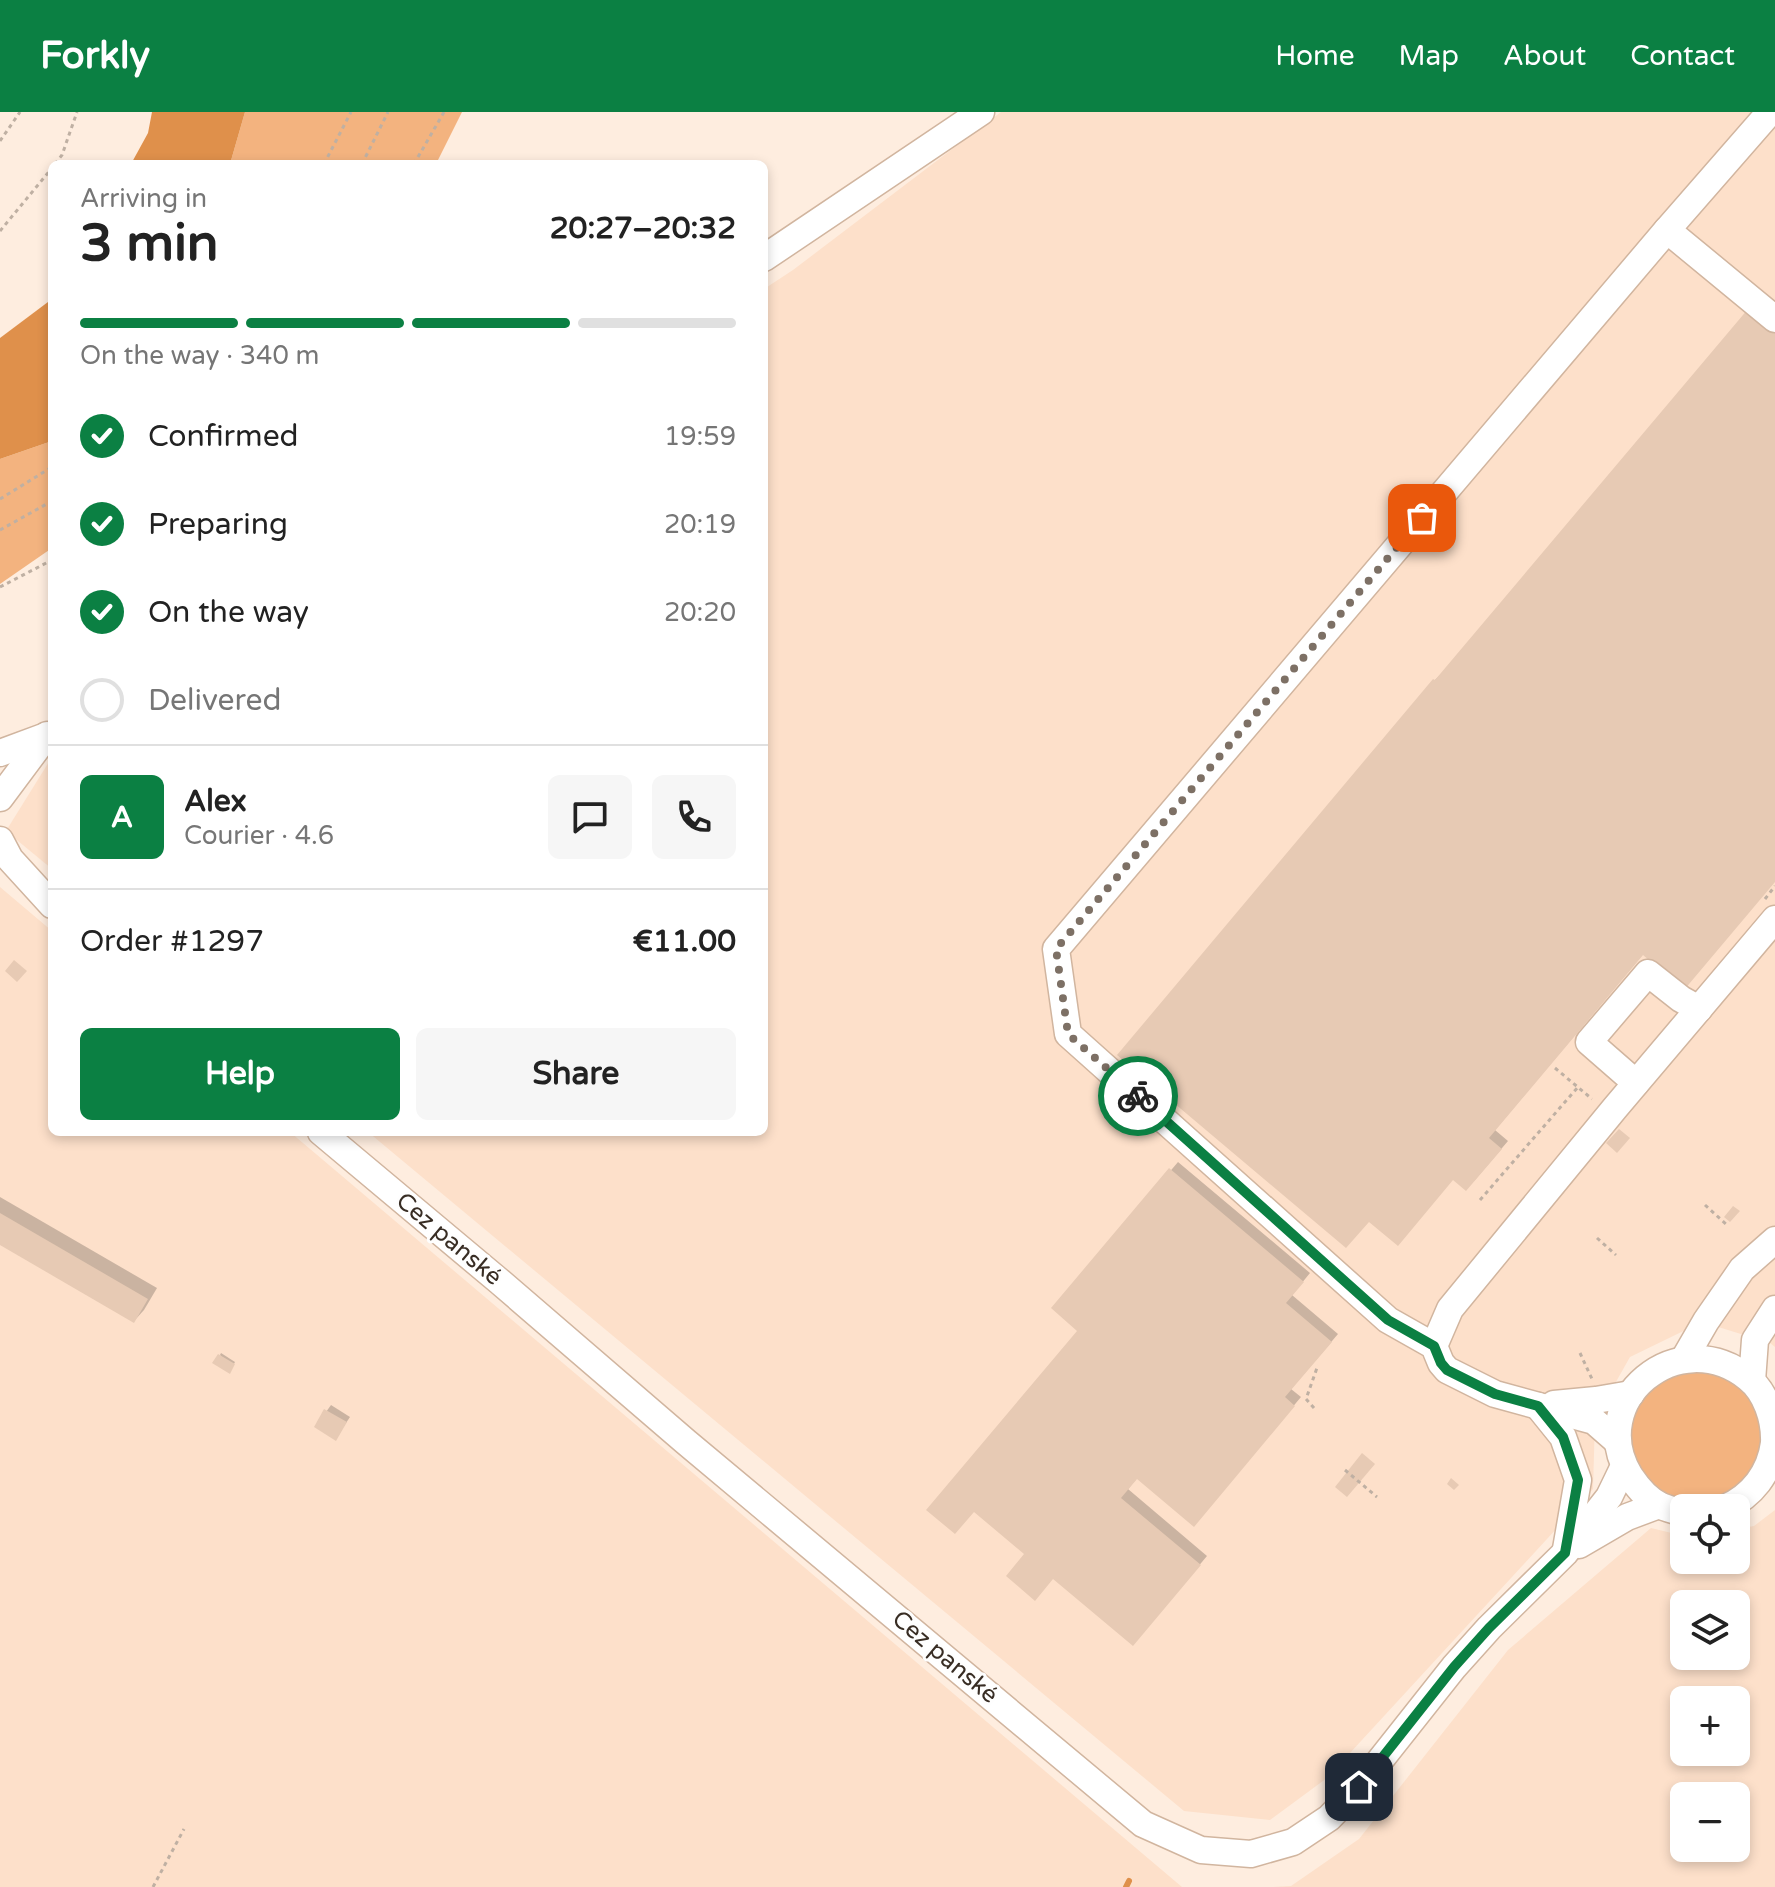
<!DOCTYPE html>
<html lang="en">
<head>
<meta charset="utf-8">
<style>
  body { margin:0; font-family:"Varela Round",sans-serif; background:#f6f6f6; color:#222; height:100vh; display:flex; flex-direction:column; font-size:30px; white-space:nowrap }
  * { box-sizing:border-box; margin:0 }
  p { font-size:26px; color:#767676 }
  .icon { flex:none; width:44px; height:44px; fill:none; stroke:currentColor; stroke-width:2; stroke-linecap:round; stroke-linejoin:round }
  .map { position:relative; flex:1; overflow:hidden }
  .panel { position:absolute; left:48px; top:48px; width:720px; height:976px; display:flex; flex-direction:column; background:#fff; border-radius:12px; box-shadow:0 4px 12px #0003 }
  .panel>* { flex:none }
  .fabs { position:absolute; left:1670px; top:1382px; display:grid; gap:16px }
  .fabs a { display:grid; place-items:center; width:80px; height:80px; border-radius:12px; background:#fff; box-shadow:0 4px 12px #0003; font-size:40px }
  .pin { position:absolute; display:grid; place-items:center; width:68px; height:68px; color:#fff; margin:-34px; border-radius:16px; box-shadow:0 4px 12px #0006 }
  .courier { position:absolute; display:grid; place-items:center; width:80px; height:80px; margin:-40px; border:6px solid #0b8043; border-radius:50%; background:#fff; color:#222; box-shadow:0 2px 10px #0007 }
  .summary em { font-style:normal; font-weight:800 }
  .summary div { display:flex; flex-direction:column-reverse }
  .summary { display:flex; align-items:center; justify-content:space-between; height:136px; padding:0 32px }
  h1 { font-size:52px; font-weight:800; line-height:60px }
  .bar { display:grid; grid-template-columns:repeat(4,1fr); gap:12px 8px; align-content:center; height:96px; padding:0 32px }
  .bar i { height:10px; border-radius:6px; background:#e0e0e0 }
  .bar .active { background:#0b8043 }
  .bar p { grid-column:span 4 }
  .line { display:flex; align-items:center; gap:20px; padding:0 32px; border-top:2px solid #e0e0e0 }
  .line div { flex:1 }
  .round { display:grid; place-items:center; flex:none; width:84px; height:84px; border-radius:12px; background:#f6f6f6 }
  ol { padding:0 32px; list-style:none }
  li { display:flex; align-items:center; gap:24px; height:88px }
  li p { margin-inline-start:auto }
  li .icon { padding:8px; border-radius:50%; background:#0b8043; color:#fff; stroke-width:4 }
  li:last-child { color:#767676 }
  li i { width:44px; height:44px; border:4px solid #e0e0e0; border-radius:50% }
  .button { display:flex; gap:16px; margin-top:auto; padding:16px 32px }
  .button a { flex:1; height:92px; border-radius:12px; background:#0b8043; color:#fff; font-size:32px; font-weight:800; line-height:92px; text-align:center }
  .button a+a { background:#f6f6f6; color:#222 }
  header { display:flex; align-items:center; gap:48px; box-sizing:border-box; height:112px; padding:0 40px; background:#0b8043; color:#fff }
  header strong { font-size:38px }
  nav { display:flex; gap:44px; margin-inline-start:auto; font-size:28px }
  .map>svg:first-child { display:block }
  .built { fill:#fde0ca; fill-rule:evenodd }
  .green { fill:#f3b37f }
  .water { fill:#df904b }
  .shadow { fill:#0003 }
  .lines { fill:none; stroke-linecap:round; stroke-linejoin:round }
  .stream { stroke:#df904b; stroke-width:6 }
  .building { fill:#e7cab4 }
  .minor-casing { stroke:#d1b59f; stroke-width:29 }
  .path { stroke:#bfb0a3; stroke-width:3; stroke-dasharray:4 4; stroke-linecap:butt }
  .minor { stroke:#fff; stroke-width:26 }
  .done { stroke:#7d7065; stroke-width:8; stroke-dasharray:0 14.4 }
  .route { stroke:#0b8043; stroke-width:10 }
  .labels { text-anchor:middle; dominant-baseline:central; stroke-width:6; stroke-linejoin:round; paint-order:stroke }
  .street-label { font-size:24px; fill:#382d24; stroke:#fefefe }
</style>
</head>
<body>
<header>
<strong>Forkly</strong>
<nav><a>Home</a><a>Map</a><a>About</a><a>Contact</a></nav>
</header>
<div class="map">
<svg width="1775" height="1775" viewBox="0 0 1775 1775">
  <rect width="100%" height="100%" fill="#feeddf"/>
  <g class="built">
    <path d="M1001,0H1775V1235L1770,1231L1702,1210L1630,1245L1595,1307L1593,1377L1327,1666L1270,1708L1184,1699L368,1020H764V177L793,158Z"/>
    <path d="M52,645V757L6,719Z"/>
    <path d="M0,775L52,819V1020H290L1182,1775H0Z"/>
    <path d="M1775,1398V1775H1273L1291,1774L1359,1727L1508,1538L1651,1416L1684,1424V1448H1736V1417L1754,1414ZM1684,1492H1736V1544H1684ZM1736,1588V1640H1684V1588ZM1736,1684V1736H1684V1684Z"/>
  </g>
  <g class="green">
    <path d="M245,0H462L436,52H230Z"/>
    <path d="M52,329V436L0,472V347Z"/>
    <circle cx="1696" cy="1324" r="66"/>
  </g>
  <g class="water">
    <path d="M152,0H245L230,52H131L148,21Z"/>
    <path d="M52,187V329L0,347V226Z"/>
  </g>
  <g class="shadow">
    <path d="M1442,561L1775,769L1644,841L1495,1018L1508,1029L1474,1069L1435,568Z"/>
    <path d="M1178,1050L1310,1161L1292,1183L1338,1222L1291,1277L1301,1285L1201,1404L1138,1365L1128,1377L1207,1444L1140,1524L1027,1442L1080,1218L1054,1196Z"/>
    <path d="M0,1085L157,1176L144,1198L134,1209L0,1131Z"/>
    <path d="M221,1241L235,1250L231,1257L220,1243Z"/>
    <path d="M331,1293L350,1305L336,1326L316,1314Z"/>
  </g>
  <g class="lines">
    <path class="stream" d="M1126,1775L1129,1769"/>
  </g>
  <g class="building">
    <path d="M1748,197L1775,219V770L1684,878L1643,843L1489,1026L1502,1037L1466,1079L1453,1068L1398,1134L1369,1110L1346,1136L1117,943L1433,567L1435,568Z"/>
    <path d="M14,848L27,859L17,870L5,859Z"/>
    <path d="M1619,1017L1630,1026L1617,1041L1606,1031Z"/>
    <path d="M1169,1056L1304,1170L1286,1191L1332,1230L1285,1285L1295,1294L1194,1415L1137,1367L1121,1386L1201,1453L1133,1534L1053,1467L1035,1489L1006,1464L1024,1442L974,1400L955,1422L926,1398L1077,1219L1051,1196Z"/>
    <path d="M1733,1094L1740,1099L1730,1110L1724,1105Z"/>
    <path d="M0,1101L148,1187L134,1211L0,1133Z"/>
    <path d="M218,1242L235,1252L230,1262L212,1251Z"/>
    <path d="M324,1297L347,1310L336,1329L314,1315Z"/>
    <path d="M1362,1341L1375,1352L1347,1385L1335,1375Z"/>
    <path d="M1451,1366L1459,1373L1454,1378L1447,1372Z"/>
  </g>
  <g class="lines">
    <g class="minor-casing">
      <g id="minor">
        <path d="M1667,118L1770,0"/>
        <path d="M764,146L981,0"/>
        <path d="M0,641L46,624"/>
        <path d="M0,686L47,623"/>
        <path d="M0,728L10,747L52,793"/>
        <path d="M1636,971L1589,930L1648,861L1681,887L1699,897"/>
        <path d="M321,1020L499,1169L686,1330L1143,1712L1201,1738L1251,1742L1293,1730L1329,1706L1359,1675L1454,1555L1489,1516L1565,1441L1609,1385L1624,1354"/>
        <path d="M1434,1234L1450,1197L1615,996L1775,807"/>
        <path d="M1684,1247L1706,1209L1742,1157L1775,1128"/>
        <path d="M1752,1269L1755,1228L1775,1197"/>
        <path d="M1554,1292L1596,1288L1631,1282"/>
        <path d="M1538,1294L1563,1325L1578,1368L1566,1437"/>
        <path d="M1618,1330L1594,1309L1495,1282L1447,1258L1441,1251L1434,1234L1388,1208L1068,922L1056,837L1667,118L1775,207"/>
        <path d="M1684,1401C1676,1399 1668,1397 1661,1394C1648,1388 1638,1376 1630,1364C1584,1289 1678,1210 1748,1266C1766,1280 1775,1308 1774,1331C1770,1361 1752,1384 1725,1396"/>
        <path d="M1579,1433L1627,1405L1659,1393"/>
      </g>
    </g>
    <g class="path">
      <path d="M0,29L20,0"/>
      <path d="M55,52L62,43L77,0"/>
      <path d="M324,52L351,0"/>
      <path d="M362,52L388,0"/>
      <path d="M414,52L444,0"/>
      <path d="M0,119L52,56"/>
      <path d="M0,387L52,355"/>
      <path d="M0,418L52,389"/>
      <path d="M0,475L52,448"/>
      <path d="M1765,787L1775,774"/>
      <path d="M1555,956L1592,987"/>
      <path d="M1480,1088L1578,975"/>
      <path d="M1705,1093L1727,1113"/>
      <path d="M1597,1126L1616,1143"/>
      <path d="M1580,1241L1592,1267"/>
      <path d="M1314,1296L1306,1287L1318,1253"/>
      <path d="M1345,1358L1377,1385"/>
      <path d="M153,1775L184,1717"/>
    </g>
    <use href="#minor" class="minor"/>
  </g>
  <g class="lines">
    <path class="done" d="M1138,984L1068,922L1056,837L1422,406"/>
    <path class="route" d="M1138,984L1388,1208L1434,1234L1441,1251L1447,1258L1495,1282L1538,1294L1563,1325L1578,1368L1565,1441L1489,1516L1454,1555L1359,1675"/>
  </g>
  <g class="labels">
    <g class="street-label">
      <text transform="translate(449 1127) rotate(40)">Cez panské</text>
      <text transform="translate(945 1545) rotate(40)">Cez panské</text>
    </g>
  </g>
</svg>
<div class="fabs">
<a><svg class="icon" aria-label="locate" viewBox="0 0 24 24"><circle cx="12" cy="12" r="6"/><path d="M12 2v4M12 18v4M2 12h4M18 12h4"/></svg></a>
<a><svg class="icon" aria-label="layers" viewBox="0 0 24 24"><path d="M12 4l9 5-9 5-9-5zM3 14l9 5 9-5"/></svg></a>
<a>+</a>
<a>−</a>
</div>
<div class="pin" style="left:1422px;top:406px;background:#ea580c"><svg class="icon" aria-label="bag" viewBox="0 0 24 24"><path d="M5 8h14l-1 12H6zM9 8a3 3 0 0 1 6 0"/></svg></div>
<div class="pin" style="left:1359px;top:1675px;background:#1f2937"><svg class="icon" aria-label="home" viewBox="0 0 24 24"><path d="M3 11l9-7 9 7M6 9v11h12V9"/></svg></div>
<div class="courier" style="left:1138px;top:984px"><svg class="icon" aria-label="bike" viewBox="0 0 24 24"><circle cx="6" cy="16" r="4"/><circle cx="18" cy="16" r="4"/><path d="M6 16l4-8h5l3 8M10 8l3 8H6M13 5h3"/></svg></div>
<section class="panel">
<div class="summary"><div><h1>3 min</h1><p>Arriving in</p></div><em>20:27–20:32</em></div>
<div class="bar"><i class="active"></i><i class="active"></i><i class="active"></i><i></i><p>On the way · 340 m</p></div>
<ol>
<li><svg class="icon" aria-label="check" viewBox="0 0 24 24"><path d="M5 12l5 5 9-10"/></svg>Confirmed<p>19:59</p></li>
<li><svg class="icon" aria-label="check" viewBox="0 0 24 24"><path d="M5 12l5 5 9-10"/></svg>Preparing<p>20:19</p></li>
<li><svg class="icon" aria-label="check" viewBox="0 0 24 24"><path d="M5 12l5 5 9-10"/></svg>On the way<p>20:20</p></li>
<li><i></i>Delivered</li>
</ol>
<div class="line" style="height:144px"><b class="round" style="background:#0b8043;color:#fff">A</b><div><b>Alex</b><p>Courier · 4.6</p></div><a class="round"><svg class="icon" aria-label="chat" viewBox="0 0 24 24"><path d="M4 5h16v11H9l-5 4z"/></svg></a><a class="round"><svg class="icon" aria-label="phone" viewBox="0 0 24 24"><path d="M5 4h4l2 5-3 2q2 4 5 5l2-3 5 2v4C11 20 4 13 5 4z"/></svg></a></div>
<div class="line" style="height:104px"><div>Order #1297</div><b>€11.00</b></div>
<div class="button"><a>Help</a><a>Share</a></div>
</section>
</div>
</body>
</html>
